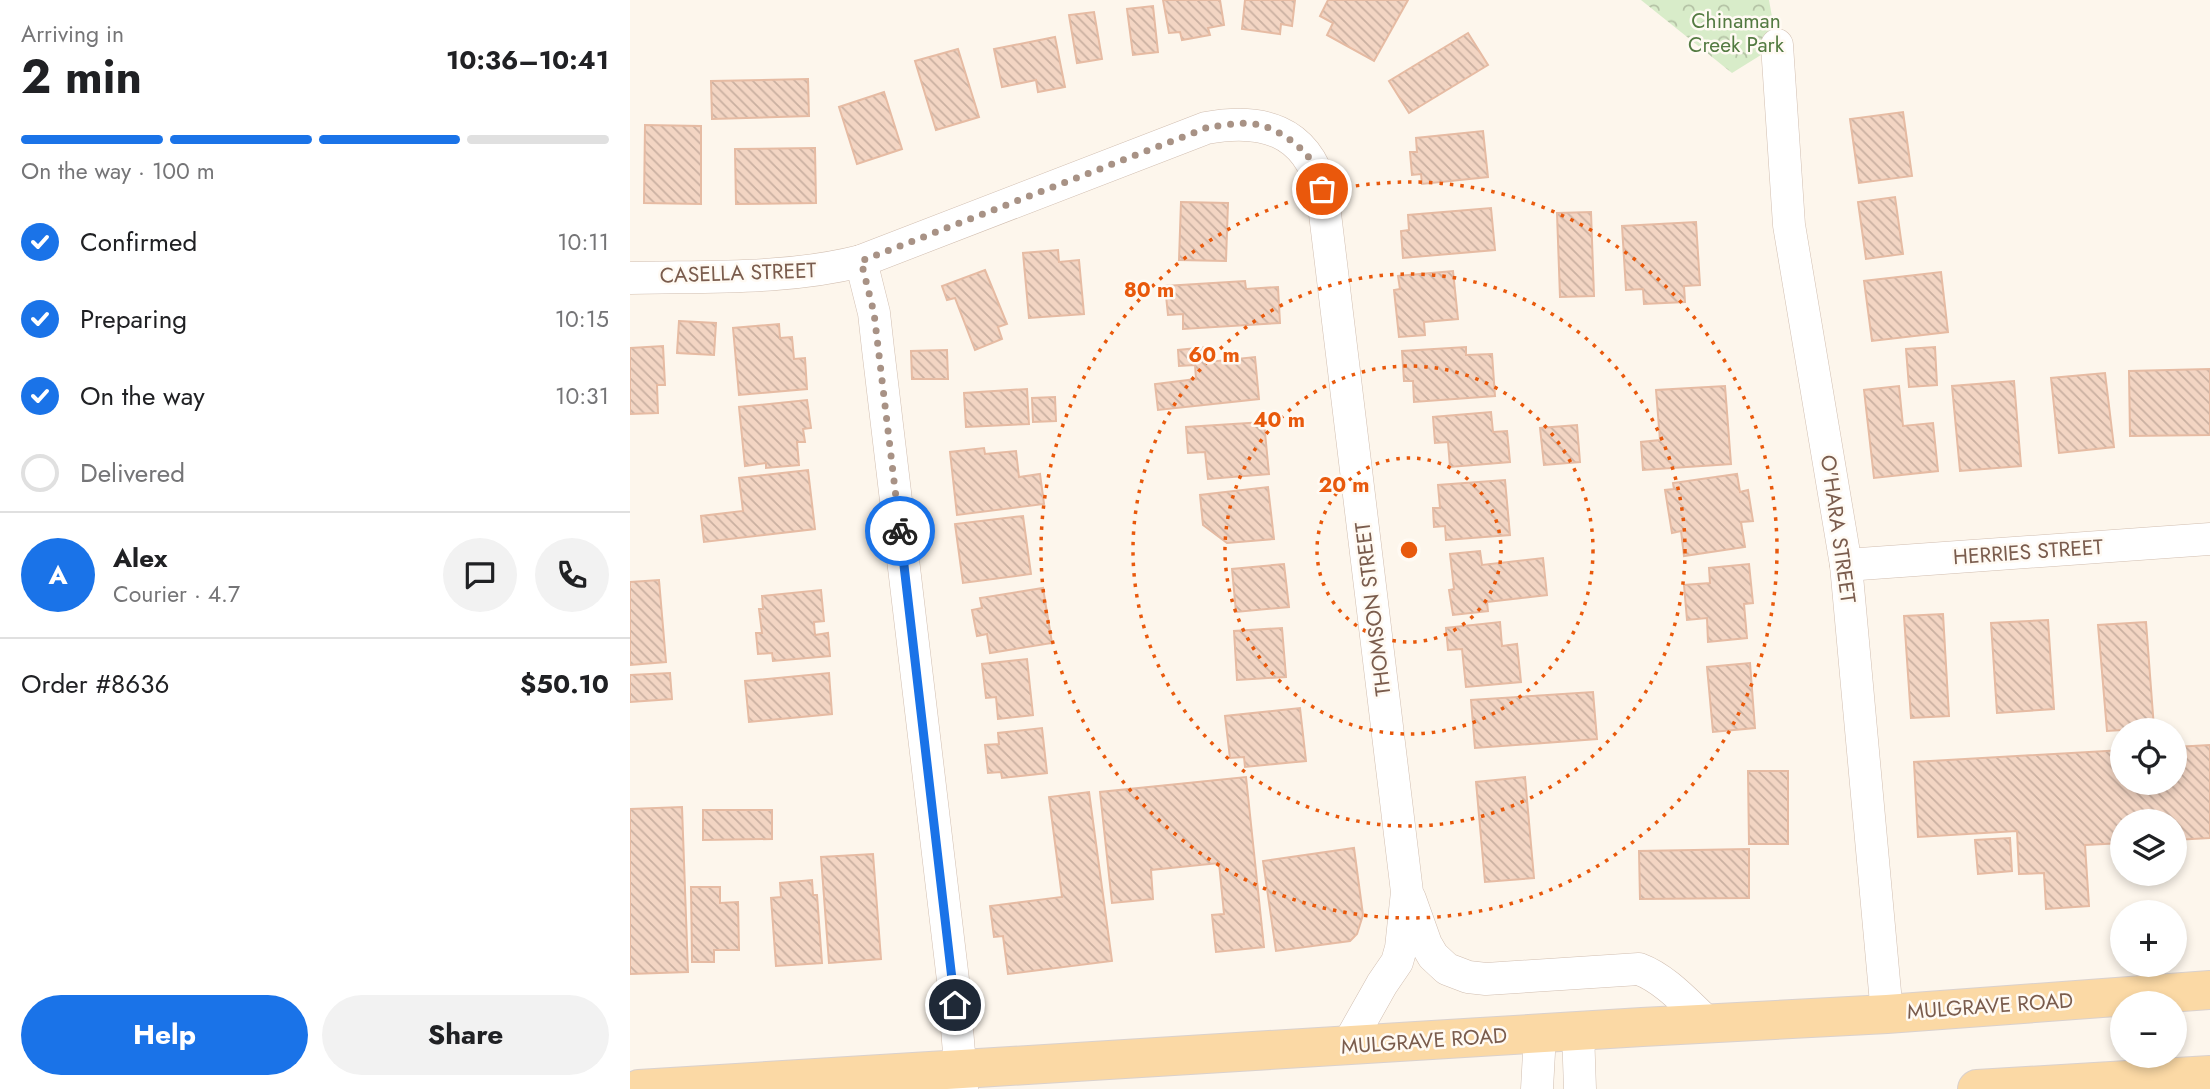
<!DOCTYPE html>
<html lang="en">
<head>
<meta charset="utf-8">
<style>
  body { margin:0; font-family:Jost,sans-serif; background:#f2f2f2; color:#202124; height:100vh; display:flex; flex-direction:column; font-size:26px; white-space:nowrap }
  * { box-sizing:border-box; margin:0 }
  p { font-size:23px; color:#757577 }
  .icon { flex:none; width:38px; height:38px; fill:none; stroke:currentColor; stroke-width:2; stroke-linecap:round; stroke-linejoin:round }
  .map { position:relative; flex:1; overflow:hidden }
  .panel { display:flex; flex-direction:column; background:#fff; width:630px }
  .panel>* { flex:none }
  .buttons { position:absolute; left:1480px; top:718px; display:grid; gap:14px }
  .buttons a { display:grid; place-items:center; width:77px; height:77px; border-radius:50%; background:#fff; box-shadow:0 4px 10px #0003; font-size:35px }
  .pin { position:absolute; display:grid; place-items:center; width:60px; height:60px; color:#fff; margin:-30px; border:4px solid #fff; border-radius:50%; box-shadow:0 2px 7px #0007 }
  .courier { position:absolute; display:grid; place-items:center; width:70px; height:70px; margin:-35px; border:5px solid #1a73e8; border-radius:50%; background:#fff; color:#222; box-shadow:0 2px 9px #0007 }
  .head em { font-style:normal; font-weight:700 }
  .head div { display:flex; flex-direction:column-reverse }
  .head { display:flex; align-items:center; justify-content:space-between; height:119px; padding:0 21px }
  h1 { font-size:46px; font-weight:700; line-height:52px }
  .bar { display:grid; grid-template-columns:repeat(4,1fr); gap:10px 7px; align-content:center; height:84px; padding:0 21px }
  .bar i { height:9px; border-radius:5px; background:#e0e0e0 }
  .bar .on { background:#1a73e8 }
  .bar p { grid-column:span 4 }
  .line { display:flex; align-items:center; gap:18px; padding:0 21px; border-top:2px solid #e0e0e0 }
  .line div { flex:1 }
  .round { display:grid; place-items:center; flex:none; width:74px; height:74px; border-radius:37px; background:#f2f2f2 }
  ol { padding:0 21px; list-style:none }
  li { display:flex; align-items:center; gap:21px; height:77px }
  li p { margin-inline-start:auto }
  li .icon { padding:7px; border-radius:50%; background:#1a73e8; color:#fff; stroke-width:4 }
  li:last-child { color:#757577 }
  li i { width:38px; height:38px; border:4px solid #e0e0e0; border-radius:50% }
  .primary-button { display:flex; gap:14px; margin-top:auto; padding:14px 21px }
  .primary-button a { flex:1; height:80px; border-radius:42px; background:#1a73e8; color:#fff; font-size:28px; font-weight:700; line-height:80px; text-align:center }
  .primary-button a+a { background:#f2f2f2; color:#202124 }
  main { display:flex; flex:1; min-height:0 }
  .map>svg:first-child { display:block }
  .forest { fill:url(#forest-crowns) }
  .building { fill:url(#building-back-hatch); stroke:#e6bba3; stroke-width:2 }
  .lines { fill:none; stroke-linecap:round; stroke-linejoin:round }
  .minor-casing { stroke:#d1beb0; stroke-width:33 }
  .major-casing { stroke:#dad1cd; stroke-width:40 }
  .minor { stroke:#fff; stroke-width:32 }
  .major { stroke:#fbd9a5; stroke-width:38 }
  .done { stroke:#a89285; stroke-width:7; stroke-dasharray:0 12.6 }
  .route { stroke:#1a73e8; stroke-width:9 }
  .ring { fill:none; stroke:#e8590c; stroke-width:3.5; stroke-dasharray:3.5 7 }
  .labels { text-anchor:middle; dominant-baseline:central; stroke-width:5; stroke-linejoin:round; paint-order:stroke }
  .park-label { font-size:21px; fill:#537a41; stroke:#fffaf3 }
  .street-label { font-size:21px; fill:#7a5c4d; stroke:#fffaf3 }
  .centre { fill:#e8590c; stroke:#fffaf3; stroke-width:3.5 }
  .ring-label { font-size:21px; text-anchor:middle; font-weight:bold; fill:#e8590c; stroke:#fffaf3; stroke-width:5; stroke-linejoin:round; paint-order:stroke }
</style>
</head>
<body>
<main>
<section class="panel">
<div class="head"><div><h1>2 min</h1><p>Arriving in</p></div><em>10:36–10:41</em></div>
<div class="bar"><i class="on"></i><i class="on"></i><i class="on"></i><i></i><p>On the way · 100 m</p></div>
<ol>
<li><svg class="icon" aria-label="check" viewBox="0 0 24 24"><path d="M5 12l5 5 9-10"/></svg>Confirmed<p>10:11</p></li>
<li><svg class="icon" aria-label="check" viewBox="0 0 24 24"><path d="M5 12l5 5 9-10"/></svg>Preparing<p>10:15</p></li>
<li><svg class="icon" aria-label="check" viewBox="0 0 24 24"><path d="M5 12l5 5 9-10"/></svg>On the way<p>10:31</p></li>
<li><i></i>Delivered</li>
</ol>
<div class="line" style="height:126px"><b class="round" style="background:#1a73e8;color:#fff">A</b><div><b>Alex</b><p>Courier · 4.7</p></div><a class="round"><svg class="icon" aria-label="chat" viewBox="0 0 24 24"><path d="M4 5h16v11H9l-5 4z"/></svg></a><a class="round"><svg class="icon" aria-label="phone" viewBox="0 0 24 24"><path d="M5 4h4l2 5-3 2q2 4 5 5l2-3 5 2v4C11 20 4 13 5 4z"/></svg></a></div>
<div class="line" style="height:91px"><div>Order #8636</div><b>$50.10</b></div>
<div class="primary-button"><a>Help</a><a>Share</a></div>
</section>
<div class="map">
<svg width="1580" height="1089" viewBox="0 0 1580 1089">
  <defs>
    <pattern id="forest-crowns" width="20" height="18" patternUnits="userSpaceOnUse" patternTransform="scale(1.75)"><rect width="20" height="18" fill="#d8ecc9"/><path d="M2 6a3 3 0 1 1 6 0M12 15a3 3 0 1 1 6 0" fill="none" stroke="#b4c2a5"/></pattern>
    <pattern id="building-back-hatch" width="6" height="6" patternUnits="userSpaceOnUse" patternTransform="scale(1.75)"><rect width="6" height="6" fill="#f3d5c3"/><path d="M-1 5l2 2M0 0l6 6M5-1l2 2" fill="none" stroke="#cab0a1"/></pattern>
  </defs>
  <rect width="100%" height="100%" fill="#fdf6ec"/>
  <path class="forest" d="M1011,0H1139L1147,45L1102,73Z"/>
  <g class="building">
    <path d="M533,0H590L594,25L578,28L580,35L552,40L550,32L539,33Z"/>
    <path d="M615,0H665L662,26L651,24L650,34L612,29Z"/>
    <path d="M698,0H778L744,61L697,35L703,23L690,16Z"/>
    <path d="M523,6L528,52L503,55L497,9Z"/>
    <path d="M464,12L472,59L447,63L439,15Z"/>
    <path d="M838,33L858,65L779,113L759,81Z"/>
    <path d="M425,37L435,87L408,92L406,80L372,87L364,49Z"/>
    <path d="M328,49L349,117L306,130L285,61Z"/>
    <path d="M178,79L179,116L82,119L81,81Z"/>
    <path d="M254,92L272,149L227,164L209,107Z"/>
    <path d="M1273,112L1282,176L1229,183L1220,119Z"/>
    <path d="M15,125L71,126V204L14,203Z"/>
    <path d="M853,131L858,177L792,184L791,174L782,175L780,152H787L786,138Z"/>
    <path d="M185,148L186,203L106,204L105,149Z"/>
    <path d="M1265,197L1273,254L1236,259L1228,202Z"/>
    <path d="M551,202L598,203L596,261L549,260Z"/>
    <path d="M861,208L865,250L773,258L771,231L779,230L778,215Z"/>
    <path d="M961,212L964,296L930,297L927,213Z"/>
    <path d="M1066,222L1070,285L1054,286L1055,302L1014,304L1013,289L996,290L992,226Z"/>
    <path d="M428,250L429,262L449,260L454,314L399,318L393,253Z"/>
    <path d="M355,270L377,324L368,327L372,339L345,350L325,298L317,300L312,286Z"/>
    <path d="M823,271L828,319L794,322L795,335L769,337L764,290L770,289L768,276Z"/>
    <path d="M1311,272L1318,332L1242,341L1234,281Z"/>
    <path d="M615,281L616,289L648,287L650,323L553,329V314L538,315L535,286Z"/>
    <path d="M49,321L86,323L84,355L47,353Z"/>
    <path d="M149,324L150,338L162,337L164,359L175,358L177,389L109,395L103,328Z"/>
    <path d="M33,346L35,385H27L28,413L0,414V348Z"/>
    <path d="M577,347L578,362L625,357L629,399L528,410L525,384L566,379L565,365L549,366L548,350Z"/>
    <path d="M836,347V355L862,354L865,396L784,402L783,381H774L772,351Z"/>
    <path d="M1305,347L1307,385L1279,387L1276,349Z"/>
    <path d="M317,350L318,379H282L281,351Z"/>
    <path d="M1580,369V435L1500,436L1499,371Z"/>
    <path d="M1475,373L1484,447L1429,453L1421,378Z"/>
    <path d="M1384,381L1391,466L1330,471L1322,386Z"/>
    <path d="M1095,386L1101,464L1013,470L1011,442L1030,440L1026,390Z"/>
    <path d="M1269,386L1273,426L1303,423L1308,471L1244,478L1234,390Z"/>
    <path d="M397,389L399,424L336,427L334,393Z"/>
    <path d="M425,397L426,421L403,422L402,398Z"/>
    <path d="M177,400L181,428L173,429L175,442H167L169,465L136,468V463L115,466L109,407Z"/>
    <path d="M861,412L863,432L877,431L880,462L820,467L818,442L805,443L803,417Z"/>
    <path d="M634,422L639,474L578,479L575,452L558,453L556,427Z"/>
    <path d="M947,425L950,462L914,465L910,428Z"/>
    <path d="M354,448L355,454L386,451L389,477L410,474L414,504L327,515L320,452Z"/>
    <path d="M178,470L185,529L74,542L71,516L113,511L109,478Z"/>
    <path d="M1107,474L1110,492L1118,490L1123,521L1111,522L1115,547L1054,556L1051,531L1042,533L1035,490L1044,489L1043,483Z"/>
    <path d="M875,480L880,535L816,540L815,526L804,527L803,508H810L808,485Z"/>
    <path d="M638,487L644,539L597,543L573,525L570,495Z"/>
    <path d="M393,516L401,574L333,583L325,524Z"/>
    <path d="M850,551L852,565L913,558L917,595L857,602L858,611L823,615L819,590L824,589L820,554Z"/>
    <path d="M654,564L659,607L606,612L602,569Z"/>
    <path d="M1119,564L1123,603L1114,604L1117,638L1078,642L1077,618L1057,620L1054,585L1080,583L1079,568Z"/>
    <path d="M29,580L36,662L0,665V582Z"/>
    <path d="M413,588L422,643L360,653L357,634L347,636L342,610L352,608L350,598Z"/>
    <path d="M191,590L194,621L184,622L185,635L198,633L200,656L143,661L142,653L128,654L126,633H132L129,609H133L132,596Z"/>
    <path d="M1313,614L1319,716L1281,718L1274,616Z"/>
    <path d="M1418,620L1424,709L1367,713L1361,623Z"/>
    <path d="M870,622L872,646L887,644L891,682L836,687L832,649L818,650L816,628Z"/>
    <path d="M1516,622L1524,728L1477,731L1468,625Z"/>
    <path d="M652,628L656,677L607,680L604,631Z"/>
    <path d="M397,659L403,715L368,719L366,697L356,698L352,664Z"/>
    <path d="M1120,663L1125,728L1083,732L1077,667Z"/>
    <path d="M40,673L42,699L0,702V675Z"/>
    <path d="M199,673L202,714L119,722L115,681Z"/>
    <path d="M963,692L967,739L845,748L841,700Z"/>
    <path d="M670,708L676,761L615,767L614,757L600,758L595,716Z"/>
    <path d="M412,728L417,773L372,778L371,772L358,773L355,745L369,744L368,733Z"/>
    <path d="M1580,745V838L1545,840V821H1493V843L1455,845L1459,906L1416,909L1414,873L1389,874L1387,831L1288,837L1284,762L1493,750V782H1545V747Z"/>
    <path d="M1118,771H1158V844H1119Z"/>
    <path d="M616,777L634,947L586,952L582,915L594,914L589,863L521,870L523,899L482,903L470,792Z"/>
    <path d="M895,777L904,878L855,882L846,782Z"/>
    <path d="M459,792L482,961L378,974L373,936L364,937L360,906L432,897L419,797Z"/>
    <path d="M52,807L58,972L0,974V809Z"/>
    <path d="M73,810H142V839L73,840Z"/>
    <path d="M1380,838L1382,871L1348,874L1345,840Z"/>
    <path d="M724,848L733,915L727,934L720,941L646,951L633,861Z"/>
    <path d="M1119,849V898L1010,899L1009,851Z"/>
    <path d="M243,854L251,959L199,963L191,857Z"/>
    <path d="M182,880L183,895H187L192,963L146,966L141,898L151,897L150,883Z"/>
    <path d="M61,887H90V903L108,902L109,950H84V962H62Z"/>
  </g>
  <g class="lines">
    <g class="minor-casing">
      <g id="minor">
        <path d="M1147,45L1159,225L1216,565L1257,1014"/>
        <path d="M231,261L244,313L248,349L323,980L332,1089"/>
        <path d="M0,278C77,276 156,280 231,261L576,128C631,118 676,129 692,189L777,892L771,948L767,962L752,984L717,1046"/>
        <path d="M1216,565L1580,539"/>
        <path d="M780,899L796,944L803,956L817,969L838,977L856,979L1009,969C1036,979 1058,1005 1079,1024"/>
        <path d="M948,1031L950,1089"/>
        <path d="M907,1089L910,1034"/>
      </g>
    </g>
    <g class="major-casing">
      <g id="major">
        <path d="M9,1089L1012,1027L1257,1014L1580,990"/>
        <path d="M1347,1089L1580,1075"/>
      </g>
    </g>
    <use href="#minor" class="minor"/>
    <use href="#major" class="major"/>
  </g>
  <g class="lines">
    <path class="done" d="M270,531L244,313L231,261L576,128C593,125 613,121 630,125C652,131 675,148 686,168C689,174 690,182 692,189"/>
    <path class="route" d="M270,531L325,1005"/>
  </g>
  <g class="ring">
    <circle cx="779" cy="550" r="92"/>
    <circle cx="779" cy="550" r="184"/>
    <circle cx="779" cy="550" r="276"/>
    <circle cx="779" cy="550" r="368"/>
  </g>
  <g class="labels">
    <g class="park-label">
      <text x="1106" y="21">Chinaman<tspan x="1106" dy="24">Creek Park</tspan></text>
    </g>
    <g class="street-label">
      <text transform="translate(108 273) rotate(-2)">CASELLA STREET</text>
      <text transform="translate(1208 529) rotate(82)">O'HARA STREET</text>
      <text transform="translate(1398 552) rotate(-4)">HERRIES STREET</text>
      <text transform="translate(743 609) rotate(-97)">THOMSON STREET</text>
      <text transform="translate(1360 1006) rotate(-4)">MULGRAVE ROAD</text>
      <text transform="translate(794 1041) rotate(-4)">MULGRAVE ROAD</text>
    </g>
  </g>
  <circle cx="779" cy="550" r="10" class="centre"/>
  <g class="ring-label">
    <text x="519" y="297">80 m</text>
    <text x="584" y="362">60 m</text>
    <text x="649" y="427">40 m</text>
    <text x="714" y="492">20 m</text>
  </g>
</svg>
<div class="buttons">
<a><svg class="icon" aria-label="locate" viewBox="0 0 24 24"><circle cx="12" cy="12" r="6"/><path d="M12 2v4M12 18v4M2 12h4M18 12h4"/></svg></a>
<a><svg class="icon" aria-label="layers" viewBox="0 0 24 24"><path d="M12 4l9 5-9 5-9-5zM3 14l9 5 9-5"/></svg></a>
<a>+</a>
<a>−</a>
</div>
<div class="pin" style="left:692px;top:189px;background:#ea580c"><svg class="icon" aria-label="bag" viewBox="0 0 24 24"><path d="M5 8h14l-1 12H6zM9 8a3 3 0 0 1 6 0"/></svg></div>
<div class="pin" style="left:325px;top:1005px;background:#1f2937"><svg class="icon" aria-label="home" viewBox="0 0 24 24"><path d="M3 11l9-7 9 7M6 9v11h12V9"/></svg></div>
<div class="courier" style="left:270px;top:531px"><svg class="icon" aria-label="bike" viewBox="0 0 24 24"><circle cx="6" cy="16" r="4"/><circle cx="18" cy="16" r="4"/><path d="M6 16l4-8h5l3 8M10 8l3 8H6M13 5h3"/></svg></div>
</div>
</main>
</body>
</html>
